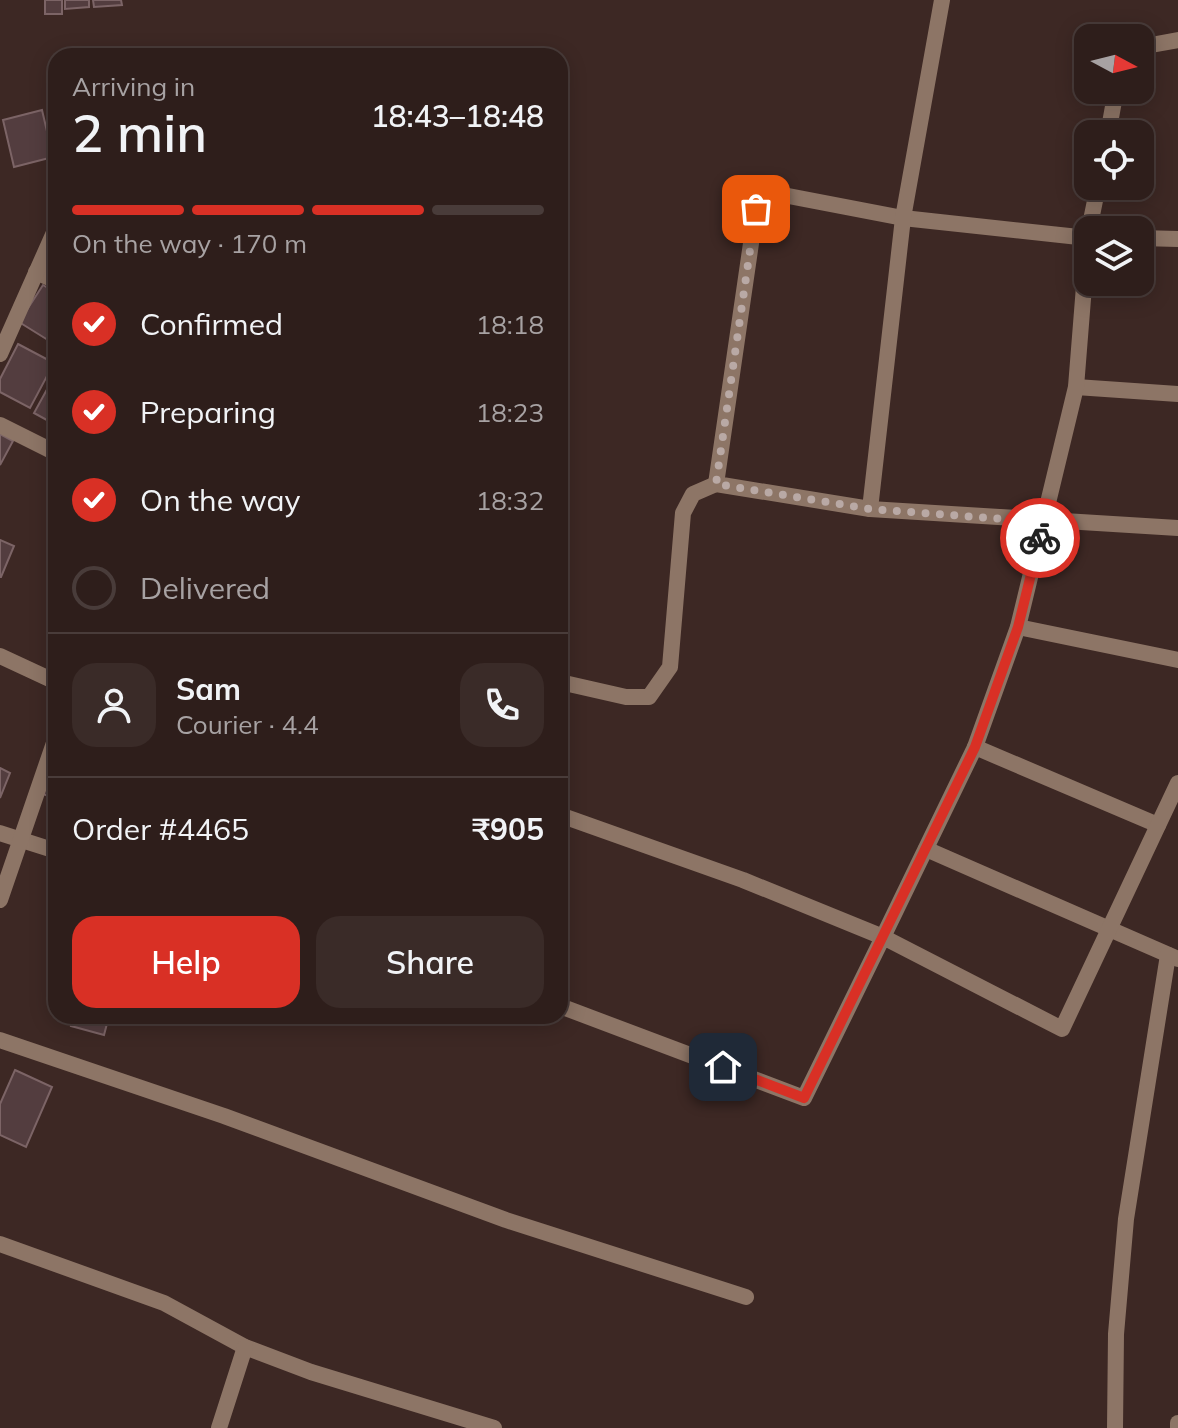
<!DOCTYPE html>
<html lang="en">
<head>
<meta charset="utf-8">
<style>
  body { margin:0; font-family:Mulish,sans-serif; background:#3a2b28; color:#f1f3f6; height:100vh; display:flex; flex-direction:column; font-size:30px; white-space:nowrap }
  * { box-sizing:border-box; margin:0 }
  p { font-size:26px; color:#a7a2a3 }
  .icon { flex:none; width:44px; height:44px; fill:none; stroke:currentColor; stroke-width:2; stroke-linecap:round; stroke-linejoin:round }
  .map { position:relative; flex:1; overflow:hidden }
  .details { position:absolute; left:48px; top:48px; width:520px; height:976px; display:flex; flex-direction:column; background:#2e1e1b; border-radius:24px; box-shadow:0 4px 20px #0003,0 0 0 2px #493c3a }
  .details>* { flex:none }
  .needle { width:52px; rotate:97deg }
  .fabs { position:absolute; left:1074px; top:24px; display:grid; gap:16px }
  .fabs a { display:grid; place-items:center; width:80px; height:80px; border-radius:16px; background:#2e1e1b; box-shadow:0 4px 20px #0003,0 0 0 2px #493c3a; font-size:40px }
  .pin { position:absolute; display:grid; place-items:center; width:68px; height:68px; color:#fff; margin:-34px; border-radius:16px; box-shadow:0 4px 12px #0006 }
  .courier { position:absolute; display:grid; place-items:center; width:80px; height:80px; margin:-40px; border:6px solid #d93025; border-radius:50%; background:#fff; color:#222; box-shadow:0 2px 10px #0007 }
  .head em { font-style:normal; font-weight:600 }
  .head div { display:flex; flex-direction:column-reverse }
  .head { display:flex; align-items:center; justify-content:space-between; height:136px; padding:0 24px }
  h1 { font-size:52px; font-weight:600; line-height:60px }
  .bar { display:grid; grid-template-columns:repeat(4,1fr); gap:12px 8px; align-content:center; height:96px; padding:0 24px }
  .bar i { height:10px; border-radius:6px; background:#493c3a }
  .bar .on { background:#d93025 }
  .bar p { grid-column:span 4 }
  .line { display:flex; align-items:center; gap:20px; padding:0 24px; border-top:2px solid #493c3a }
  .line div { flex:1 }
  .round { display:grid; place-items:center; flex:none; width:84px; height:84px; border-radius:24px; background:#3a2b28 }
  ol { padding:0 24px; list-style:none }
  li { display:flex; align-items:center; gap:24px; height:88px }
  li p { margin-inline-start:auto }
  li .icon { padding:8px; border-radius:50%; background:#d93025; color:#fff; stroke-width:4 }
  li:last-child { color:#a7a2a3 }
  li i { width:44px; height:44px; border:4px solid #493c3a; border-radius:50% }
  .cta { display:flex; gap:16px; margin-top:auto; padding:16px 24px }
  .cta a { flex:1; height:92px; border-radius:24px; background:#d93025; color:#fff; font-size:32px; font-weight:600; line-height:92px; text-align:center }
  .cta a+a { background:#3a2b28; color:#f1f3f6 }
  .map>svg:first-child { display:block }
  .building { fill:#533d3f; stroke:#7c6466; stroke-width:2 }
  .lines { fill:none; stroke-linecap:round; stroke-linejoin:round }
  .minor { stroke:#8d7566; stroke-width:16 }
  .done { stroke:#b9a9a5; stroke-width:8; stroke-dasharray:0 14.4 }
  .route { stroke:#d93025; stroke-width:10 }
</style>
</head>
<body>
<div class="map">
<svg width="1178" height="1428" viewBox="0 0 1178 1428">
  <rect width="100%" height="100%" fill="#3d2824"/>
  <g class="building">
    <rect x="45" y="0" width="17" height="14"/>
    <path d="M65,0H89V7L65,9Z"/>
    <path d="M93,0H121L122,5L94,7Z"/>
    <path d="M42,110L53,157L14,167L3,120Z"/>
    <path d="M56,111V151H55L49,113Z"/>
    <path d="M43,285L56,293V345L19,322Z"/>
    <path d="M18,344L54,363L30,408L0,392V379Z"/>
    <path d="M56,373V425L34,413Z"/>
    <path d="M0,434L13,441L0,465Z"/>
    <path d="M0,540L14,546L1,577H0Z"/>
    <path d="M56,760V799L43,794Z"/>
    <path d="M0,768L10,773L0,798Z"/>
    <path d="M74,1016H109L104,1035L71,1026Z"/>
    <path d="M15,1070L52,1087L26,1147L0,1135V1104Z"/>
  </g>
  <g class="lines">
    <g class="minor">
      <path d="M1140,47L1178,40"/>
      <path d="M1108,134L1116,90"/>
      <path d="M1089,230L1098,186"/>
      <path d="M1088,238L903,218L778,194L756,209L716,484L870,509L1178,528"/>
      <path d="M1140,238L1178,239"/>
      <path d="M36,272L56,281"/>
      <path d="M0,354L56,228"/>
      <path d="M1076,387L1178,394"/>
      <path d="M0,425L56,453"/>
      <path d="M870,509L903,218L942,0"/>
      <path d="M1018,627L1178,660"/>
      <path d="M0,656L56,682"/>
      <path d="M560,682L626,697H649L670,667L683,513L693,494L716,484"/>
      <path d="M975,747L1158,825"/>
      <path d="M560,815L743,880L883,937L975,747L1018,627L1076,387L1088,236"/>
      <path d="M0,833L56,851"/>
      <path d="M926,849L1178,959"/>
      <path d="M0,900L56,737"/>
      <path d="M560,1006L804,1098L883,937L1062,1029L1178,783"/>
      <path d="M0,1040L224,1116L506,1220L746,1297"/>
      <path d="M0,1244L164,1303L245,1347L311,1372L494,1428"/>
      <path d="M219,1428L245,1347"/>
      <path d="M1115,1428L1116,1334L1126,1219L1168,955"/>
      <path d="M1178,1428V1423"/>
    </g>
  </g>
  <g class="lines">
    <path class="done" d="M756,209L716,484L870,509L1043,522L1040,538"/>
    <path class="route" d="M723,1067L804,1098L975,747L1018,627L1040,538"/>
  </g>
</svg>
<div class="fabs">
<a><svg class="needle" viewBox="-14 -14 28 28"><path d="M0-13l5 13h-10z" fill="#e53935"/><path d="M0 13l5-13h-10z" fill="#a7a2a3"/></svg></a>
<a><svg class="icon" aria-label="locate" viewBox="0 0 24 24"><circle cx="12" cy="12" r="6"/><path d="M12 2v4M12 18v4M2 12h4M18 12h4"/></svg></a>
<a><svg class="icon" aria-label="layers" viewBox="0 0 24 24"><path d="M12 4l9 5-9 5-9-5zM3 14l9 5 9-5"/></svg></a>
</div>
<div class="pin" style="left:756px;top:209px;background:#ea580c"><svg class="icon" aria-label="bag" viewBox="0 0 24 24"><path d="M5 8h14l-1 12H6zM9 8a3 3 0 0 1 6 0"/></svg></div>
<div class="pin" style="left:723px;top:1067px;background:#1f2937"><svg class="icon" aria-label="home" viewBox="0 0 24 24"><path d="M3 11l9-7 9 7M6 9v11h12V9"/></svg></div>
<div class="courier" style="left:1040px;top:538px"><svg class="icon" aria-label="bike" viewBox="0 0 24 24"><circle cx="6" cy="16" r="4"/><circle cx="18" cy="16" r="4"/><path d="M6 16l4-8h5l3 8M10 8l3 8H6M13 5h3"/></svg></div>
<section class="details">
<div class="head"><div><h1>2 min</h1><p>Arriving in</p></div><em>18:43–18:48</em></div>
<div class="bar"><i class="on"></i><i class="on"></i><i class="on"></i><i></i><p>On the way · 170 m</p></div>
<ol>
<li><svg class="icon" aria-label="check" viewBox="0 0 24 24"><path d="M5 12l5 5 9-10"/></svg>Confirmed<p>18:18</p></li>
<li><svg class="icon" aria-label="check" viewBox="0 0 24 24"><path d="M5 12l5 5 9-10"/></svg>Preparing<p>18:23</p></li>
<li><svg class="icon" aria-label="check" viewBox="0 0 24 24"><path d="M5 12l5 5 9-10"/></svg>On the way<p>18:32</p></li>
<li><i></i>Delivered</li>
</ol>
<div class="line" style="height:144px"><a class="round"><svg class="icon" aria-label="person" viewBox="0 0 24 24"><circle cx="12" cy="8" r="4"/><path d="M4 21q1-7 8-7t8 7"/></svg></a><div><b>Sam</b><p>Courier · 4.4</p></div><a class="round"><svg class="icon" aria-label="phone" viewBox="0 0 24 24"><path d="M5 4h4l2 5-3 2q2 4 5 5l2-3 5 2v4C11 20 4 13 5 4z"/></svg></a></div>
<div class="line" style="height:104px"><div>Order #4465</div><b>₹905</b></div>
<div class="cta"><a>Help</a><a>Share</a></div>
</section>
</div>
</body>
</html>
